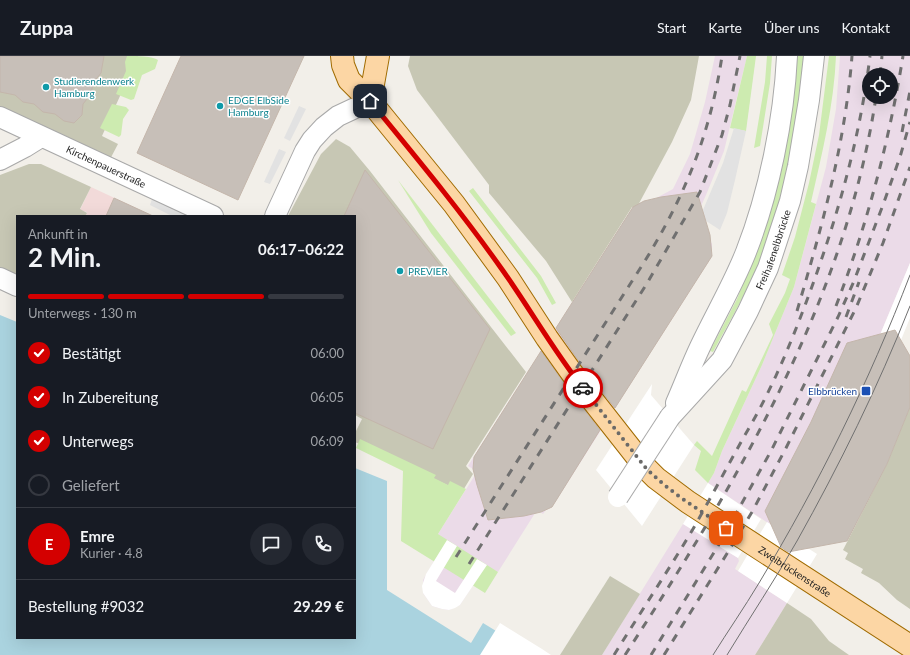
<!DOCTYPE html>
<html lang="de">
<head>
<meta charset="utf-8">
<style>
  body { margin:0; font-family:Lato,sans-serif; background:#242831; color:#f1f3f6; height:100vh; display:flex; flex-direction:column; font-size:15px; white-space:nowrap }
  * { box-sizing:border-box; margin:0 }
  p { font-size:13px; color:#9ea1a6 }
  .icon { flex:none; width:22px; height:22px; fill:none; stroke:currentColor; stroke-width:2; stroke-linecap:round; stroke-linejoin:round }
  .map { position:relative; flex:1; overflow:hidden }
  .panel { position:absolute; left:16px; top:159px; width:340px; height:424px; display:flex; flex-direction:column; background:#171b24; border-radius:0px; box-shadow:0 4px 16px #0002 }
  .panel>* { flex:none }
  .tools { position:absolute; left:862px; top:12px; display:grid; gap:8px }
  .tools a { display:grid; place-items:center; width:36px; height:36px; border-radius:50%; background:#171b24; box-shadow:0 4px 16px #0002; font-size:20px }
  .pin { position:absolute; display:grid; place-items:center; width:34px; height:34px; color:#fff; margin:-17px; border-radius:8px; box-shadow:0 2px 6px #0006 }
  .courier { position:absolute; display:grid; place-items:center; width:40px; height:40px; margin:-20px; border:3px solid #d40000; border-radius:50%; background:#fff; color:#222; box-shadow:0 1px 5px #0007 }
  .overview em { font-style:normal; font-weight:700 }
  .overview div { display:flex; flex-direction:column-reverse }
  .overview { display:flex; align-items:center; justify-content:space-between; height:68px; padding:0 12px }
  h1 { font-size:26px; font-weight:700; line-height:30px }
  .bar { display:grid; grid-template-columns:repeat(4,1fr); gap:6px 4px; align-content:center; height:48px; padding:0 12px }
  .bar i { height:5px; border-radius:3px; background:#363941 }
  .bar .active { background:#d40000 }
  .bar p { grid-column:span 4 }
  .line { display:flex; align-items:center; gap:10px; padding:0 12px; border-top:1px solid #363941 }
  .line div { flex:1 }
  .round { display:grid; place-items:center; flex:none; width:42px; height:42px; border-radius:21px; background:#242831 }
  ol { padding:0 12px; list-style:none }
  li { display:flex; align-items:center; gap:12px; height:44px }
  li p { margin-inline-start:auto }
  li .icon { padding:4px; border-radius:50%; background:#d40000; color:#fff; stroke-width:4 }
  li:last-child { color:#9ea1a6 }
  li i { width:22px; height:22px; border:2px solid #363941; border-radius:50% }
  header { display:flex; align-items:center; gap:24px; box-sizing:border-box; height:56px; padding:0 20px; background:#171b24; border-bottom:1px solid #363941 }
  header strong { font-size:19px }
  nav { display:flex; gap:22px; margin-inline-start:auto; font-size:14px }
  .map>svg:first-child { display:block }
  .commercial { fill:#f2dad9 }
  .industrial { fill:#ebdbe8; fill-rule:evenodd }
  .construction { fill:#c7c7b4 }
  .grass { fill:#cdebb0 }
  .parking { fill:#e2e2e2 }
  .water { fill:#aad3df }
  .pier { fill:#fff }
  .building { fill:#c7bfb8; stroke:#c4b6ab }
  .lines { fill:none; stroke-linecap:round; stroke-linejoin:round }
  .minor-casing { stroke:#a9a9a9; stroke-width:22 }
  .major-casing { stroke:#a06b00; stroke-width:24 }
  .minor { stroke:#fff; stroke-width:20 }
  .major { stroke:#fcd6a4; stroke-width:22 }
  .tram { stroke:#707070; stroke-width:1 }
  .rail { stroke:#707070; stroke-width:3; stroke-dasharray:8 8; stroke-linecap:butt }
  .minor-bridge-casing { stroke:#a9a9a9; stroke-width:22; stroke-linecap:butt }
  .minor-bridge { stroke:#fff; stroke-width:20 }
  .done { stroke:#6b6a68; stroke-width:4; stroke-dasharray:0 7.2 }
  .route { stroke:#d40000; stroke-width:5 }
  .culture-dot { fill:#0f9aa8; stroke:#fff; stroke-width:1.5 }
  .transit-dot { fill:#1a4fb4; stroke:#fff; stroke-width:1.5 }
  .labels { text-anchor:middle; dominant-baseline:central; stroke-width:3; stroke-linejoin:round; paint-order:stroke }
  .culture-label { font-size:10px; fill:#0d838f; stroke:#fff; text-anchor:start }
  .street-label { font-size:10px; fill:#222; stroke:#fff }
  .transit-label { font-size:10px; fill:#164399; stroke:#fff; text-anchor:end }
</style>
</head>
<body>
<header>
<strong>Zuppa</strong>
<nav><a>Start</a><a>Karte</a><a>Über uns</a><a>Kontakt</a></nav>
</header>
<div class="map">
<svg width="910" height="599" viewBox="0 0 910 599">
  <rect width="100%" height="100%" fill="#f2efe9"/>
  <path class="commercial" d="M91,131L153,160H85L87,156L80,154Z"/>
  <g class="industrial">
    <path d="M715,0H747L724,95L706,139L697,159L712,188V200L552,451L546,454L543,458L537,454L498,516L486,510L460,549L449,554L442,553L432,550L423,537V524L446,484L438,478L475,419L473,413L468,410L633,151L636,153L673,133L690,98L705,46Z"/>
    <path d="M840,0H910V207L872,298L783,477L708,427L714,417L722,395L762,309L794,231L826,111L836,53ZM869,19H891V41H869Z"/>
    <path d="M683,468L738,502L739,505L735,513L787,547L755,599H602Z"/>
  </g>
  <g class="construction">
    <path d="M0,0H138L102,80L118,88L107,109L0,59Z"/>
    <path d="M410,0H699L691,44L672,86L636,153L632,151L572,246L546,205L489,137V129L417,34L408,10Z"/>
    <path d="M336,83L350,91L370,115L526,316L466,410L473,418L462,436L355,386V377L362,363L355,359V160H288L321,98Z"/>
    <path d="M29,108H41L91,131L80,153L87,157L85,160H17V220L0,212V119Z"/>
    <path d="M910,351V553L897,544L879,527L861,517L863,513L845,503L848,497L843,494L887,408Z"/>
    <path d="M610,520L640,538L602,599H560Z"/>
    <path d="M787,547L811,563L829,585L849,599H755Z"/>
  </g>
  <g class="grass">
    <path d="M127,0C136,0 153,0 158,4L155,13L142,19L134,43L131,44L116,38L126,15L125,6Z"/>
    <path d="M747,0H756L746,75L730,72Z"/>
    <path d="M767,0H772L770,27L760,90L754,92L765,26Z"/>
    <path d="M796,0H804C797,61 789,123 769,182C755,222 733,259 713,296L710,295L737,243L762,180Z"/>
    <path d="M829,0H836C834,49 822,98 811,146L816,148L794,231L762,309L722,395L714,417L708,427L695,414L701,395L694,389L697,385L712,400L742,334L746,336L773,279L769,268L785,237L790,223L782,219L795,181L809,127L819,79Z"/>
    <path d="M112,48L126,51L129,54L123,63L121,79L119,81L100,72Z"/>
    <path d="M398,124L516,277L511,280L431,177Z"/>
    <path d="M473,132L541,220L556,247L552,249L537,222L469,135Z"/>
    <path d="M360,383L436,419L434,422L448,429L450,425L466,433L438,478L498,516L485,537L401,485L403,415L356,392Z"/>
  </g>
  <g class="parking">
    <path d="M299,50L306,53L290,85L284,82Z"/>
    <path d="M734,72L746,75L735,124L727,157L720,174L700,161L723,107Z"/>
    <path d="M279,93L286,96L270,128L264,126Z"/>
    <path d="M152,143L184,158L183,160H172L150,149Z"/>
  </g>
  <path class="water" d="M0,259L17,266V582H355V412L387,425V534L471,587L483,567L535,599H0Z"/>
  <g class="pier">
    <path d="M910,207V262L901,284L872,298Z"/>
    <path d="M652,328L651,339L694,389L642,470L596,414Z"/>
    <path d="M708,427L761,463L738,502L683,468Z"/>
    <path d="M767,466L817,498L787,547L738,515Z"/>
    <path d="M447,484L457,490L436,525L455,537L477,503L487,509L460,549L455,552L449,554L442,553L432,550L423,537L422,530L426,518Z"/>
    <path d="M500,567L542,593L551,599H480Z"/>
  </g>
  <g class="building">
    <path d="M0,0H104L101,17L93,27L91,38L83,48L82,59L74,67L64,65L55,58L43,56L34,48L23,46L15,39L0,36Z"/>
    <path d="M181,0H304L238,144L137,97Z"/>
    <path d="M365,114L490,273L433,393L355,357V160H344Z"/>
    <path d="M697,136L710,179L712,200L615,352L589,320L556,272L633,151L644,145L661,141Z"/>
    <path d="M114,142L153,160H106Z"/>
    <path d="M895,274L910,300V351L887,408L847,485L788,496L781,491L765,455L811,366L847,287Z"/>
    <path d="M541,295L569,334L600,374L552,451L541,456L524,460L488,464L477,429L473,413L474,401Z"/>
  </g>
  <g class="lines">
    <g class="minor-casing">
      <g id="minor">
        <path id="s1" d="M0,61L213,160"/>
        <path d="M0,104L25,91L41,81"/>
        <path d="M275,160L305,95L312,84L324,71L338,60L370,45"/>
        <path d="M0,222L17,230"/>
        <path d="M676,347C684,329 691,310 700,291C715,259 733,229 746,196C769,137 784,63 787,0"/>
        <path id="s2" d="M670,361L722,304L748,255L768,212L790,145L798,110L809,44L814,0"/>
      </g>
    </g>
    <g class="major-casing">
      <g id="major">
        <path id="s3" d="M342,0L343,9L349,24L370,45L454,148L508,222L547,282L579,327L645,411L656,422L688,446L910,590"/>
        <path d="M370,45L378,0"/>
      </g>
    </g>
    <use href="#minor" class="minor"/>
    <use href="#major" class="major"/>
    <g class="tram">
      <path d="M713,599C728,575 744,552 759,527C818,429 869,326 910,219"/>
      <path d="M727,599C750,561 775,524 797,485C839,410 878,331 910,250"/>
    </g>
    <g class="rail">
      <path d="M880,19L882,0"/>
      <path d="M902,76L910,35"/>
      <path d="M836,250C867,169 889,86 903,0"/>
      <path d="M797,255C822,170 845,89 852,0"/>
      <path d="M846,261L859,226"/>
      <path d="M456,501L634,222C655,190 674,156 689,120C705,82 716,41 722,0"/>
      <path d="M469,508L646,229L700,136L722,79L730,49L740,0"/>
      <path d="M614,599C640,557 668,515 693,473C712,440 730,405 749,372C774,329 793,282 810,236C838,159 860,82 870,0"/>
      <path d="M625,599C736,428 845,246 876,41"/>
      <path d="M651,599L718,490L771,395L838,261L854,225L883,149L900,101L910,66"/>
      <path d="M664,599L728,496L752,456L786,392L856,252L883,187L910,111"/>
    </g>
    <g class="minor-bridge-casing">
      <path id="minor-bridge" d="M618,441L670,361"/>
    </g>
    <use href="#minor-bridge" class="minor-bridge"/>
  </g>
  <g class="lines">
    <path class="done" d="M583,332L645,411C669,436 698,453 726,472"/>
    <path class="route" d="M370,45C415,100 460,154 501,212C529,251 553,294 583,332"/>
  </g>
  <g class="culture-dot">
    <circle cx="46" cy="31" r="4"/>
    <circle cx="220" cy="50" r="4"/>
    <circle cx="400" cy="215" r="4"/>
  </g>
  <rect class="transit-dot" x="861" y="330" width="10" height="10" rx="2"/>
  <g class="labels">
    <g class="culture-label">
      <text x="54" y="25">Studierendenwerk<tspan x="54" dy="12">Hamburg</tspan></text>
      <text x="228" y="44">EDGE ElbSide<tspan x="228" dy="12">Hamburg</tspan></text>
      <text x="408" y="215">PREVIER</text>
    </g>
    <g class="street-label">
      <text stroke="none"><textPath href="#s1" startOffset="117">Kirchenpauerstraße</textPath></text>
      <text stroke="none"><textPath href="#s2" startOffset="199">Freihafenelbbrücke</textPath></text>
      <text stroke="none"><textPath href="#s3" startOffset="696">Zweibrückenstraße</textPath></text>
    </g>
    <g class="transit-label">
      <text x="857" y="335">Elbbrücken</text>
    </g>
  </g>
</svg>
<div class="tools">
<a><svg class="icon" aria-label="locate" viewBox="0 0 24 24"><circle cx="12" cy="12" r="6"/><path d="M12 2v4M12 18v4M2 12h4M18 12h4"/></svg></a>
</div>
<div class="pin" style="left:726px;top:472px;background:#ea580c"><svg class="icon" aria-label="bag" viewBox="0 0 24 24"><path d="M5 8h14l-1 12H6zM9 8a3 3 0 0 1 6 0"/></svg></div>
<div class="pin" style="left:370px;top:45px;background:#1f2937"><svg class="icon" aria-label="home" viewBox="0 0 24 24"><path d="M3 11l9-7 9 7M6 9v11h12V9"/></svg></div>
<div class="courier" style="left:583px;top:332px"><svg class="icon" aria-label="car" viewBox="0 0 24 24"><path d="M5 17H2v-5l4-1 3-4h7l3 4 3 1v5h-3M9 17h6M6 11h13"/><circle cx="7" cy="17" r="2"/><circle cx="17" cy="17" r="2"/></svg></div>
<section class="panel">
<div class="overview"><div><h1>2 Min.</h1><p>Ankunft in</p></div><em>06:17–06:22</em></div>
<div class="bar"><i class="active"></i><i class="active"></i><i class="active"></i><i></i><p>Unterwegs · 130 m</p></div>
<ol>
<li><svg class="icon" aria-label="check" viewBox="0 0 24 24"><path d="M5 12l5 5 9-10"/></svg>Bestätigt<p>06:00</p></li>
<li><svg class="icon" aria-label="check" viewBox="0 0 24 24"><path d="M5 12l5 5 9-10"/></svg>In Zubereitung<p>06:05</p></li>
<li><svg class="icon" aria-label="check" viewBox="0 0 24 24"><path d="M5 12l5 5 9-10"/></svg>Unterwegs<p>06:09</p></li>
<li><i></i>Geliefert</li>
</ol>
<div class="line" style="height:72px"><b class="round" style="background:#d40000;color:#fff">E</b><div><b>Emre</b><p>Kurier · 4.8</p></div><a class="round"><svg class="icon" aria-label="chat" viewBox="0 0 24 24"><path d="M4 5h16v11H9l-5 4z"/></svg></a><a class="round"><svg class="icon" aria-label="phone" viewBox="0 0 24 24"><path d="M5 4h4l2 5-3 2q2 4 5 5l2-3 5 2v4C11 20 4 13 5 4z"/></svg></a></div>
<div class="line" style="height:52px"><div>Bestellung #9032</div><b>29.29 €</b></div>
</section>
</div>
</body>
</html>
